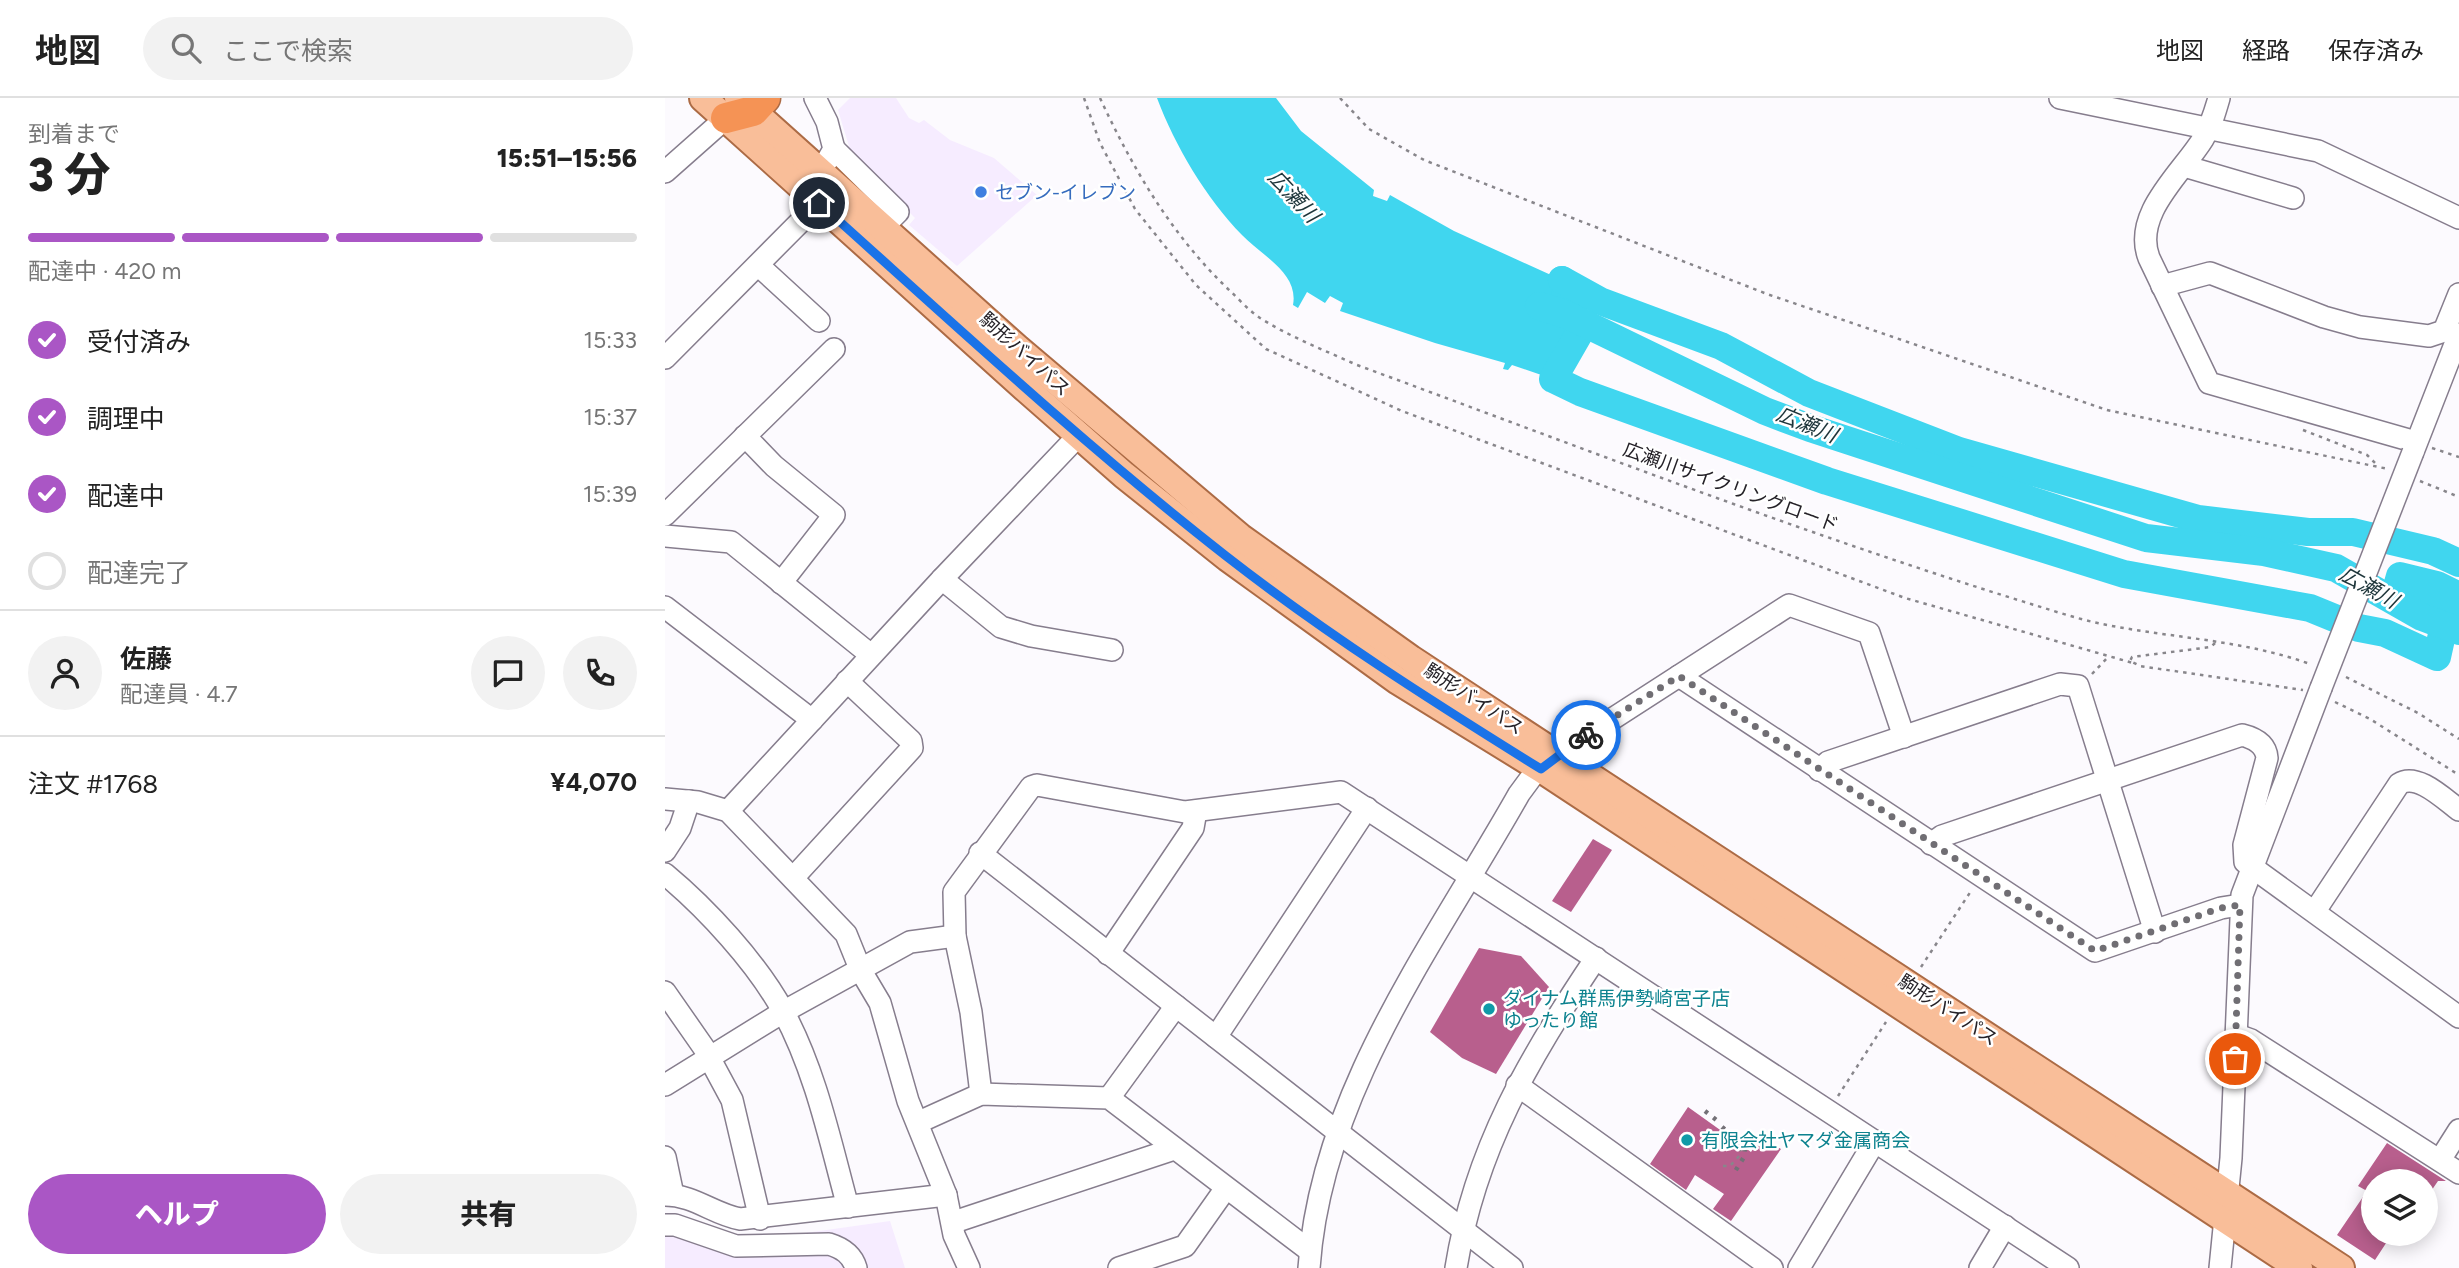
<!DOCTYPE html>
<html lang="ja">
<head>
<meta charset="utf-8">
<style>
  body { margin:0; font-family:Figtree,"Noto Sans JP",sans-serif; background:#f2f2f2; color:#222; height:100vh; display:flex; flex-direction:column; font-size:26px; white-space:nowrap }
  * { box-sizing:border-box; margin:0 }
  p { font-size:23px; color:#767676 }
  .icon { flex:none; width:38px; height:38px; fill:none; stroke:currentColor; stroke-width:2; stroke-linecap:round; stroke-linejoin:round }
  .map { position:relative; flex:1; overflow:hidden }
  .details { display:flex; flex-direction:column; background:#fff; width:665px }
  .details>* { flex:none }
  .tools { position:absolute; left:1696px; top:1071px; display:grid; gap:14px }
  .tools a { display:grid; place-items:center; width:77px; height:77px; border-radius:50%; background:#fff; box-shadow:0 4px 18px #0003; font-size:35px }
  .pin { position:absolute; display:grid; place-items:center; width:60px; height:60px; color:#fff; margin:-30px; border:4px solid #fff; border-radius:50%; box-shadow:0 2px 7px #0007 }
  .courier { position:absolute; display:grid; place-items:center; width:70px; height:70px; margin:-35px; border:5px solid #1a73e8; border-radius:50%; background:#fff; color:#222; box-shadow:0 2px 9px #0007 }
  .headline em { font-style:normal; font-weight:800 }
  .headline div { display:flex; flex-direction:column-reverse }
  .headline { display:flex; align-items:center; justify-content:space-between; height:119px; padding:0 28px }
  h1 { font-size:46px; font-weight:800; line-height:52px }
  .bar { display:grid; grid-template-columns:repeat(4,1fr); gap:10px 7px; align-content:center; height:84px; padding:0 28px }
  .bar i { height:9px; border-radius:5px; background:#e0e0e0 }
  .bar .current { background:#aa56c5 }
  .bar p { grid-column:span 4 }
  .line { display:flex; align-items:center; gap:18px; padding:0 28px; border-top:2px solid #e0e0e0 }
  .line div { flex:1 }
  .round { display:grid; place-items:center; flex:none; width:74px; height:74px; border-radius:37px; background:#f2f2f2 }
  ol { padding:0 28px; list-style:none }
  li { display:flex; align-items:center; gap:21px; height:77px }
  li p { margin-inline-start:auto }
  li .icon { padding:7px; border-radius:50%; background:#aa56c5; color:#fff; stroke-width:4 }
  li:last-child { color:#767676 }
  li i { width:38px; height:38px; border:4px solid #e0e0e0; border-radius:50% }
  .cta { display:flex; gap:14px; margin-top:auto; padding:14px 28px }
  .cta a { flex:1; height:80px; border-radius:42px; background:#aa56c5; color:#fff; font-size:28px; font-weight:800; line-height:80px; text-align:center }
  .cta a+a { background:#f2f2f2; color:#222 }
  header { display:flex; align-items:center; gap:42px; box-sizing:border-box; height:98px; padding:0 35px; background:#fff; border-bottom:2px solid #e0e0e0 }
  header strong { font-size:33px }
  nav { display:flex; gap:38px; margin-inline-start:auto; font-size:24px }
  .search { width:490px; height:63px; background:#f2f2f2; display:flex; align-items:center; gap:18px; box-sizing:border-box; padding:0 24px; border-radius:38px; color:#767676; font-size:26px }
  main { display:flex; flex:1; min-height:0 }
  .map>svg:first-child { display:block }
  .built { fill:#f6ecff }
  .water { fill:#40d6ef }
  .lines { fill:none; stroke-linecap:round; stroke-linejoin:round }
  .river { stroke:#40d6ef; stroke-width:28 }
  .building { fill:#b85f8d }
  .minor-casing { stroke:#867d8d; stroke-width:24 }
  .major-casing { stroke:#ac6b45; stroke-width:30 }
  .highway-casing { stroke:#ac6b45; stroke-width:33 }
  .path { stroke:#88868b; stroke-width:2.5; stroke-dasharray:3.5 5; stroke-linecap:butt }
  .minor { stroke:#fff; stroke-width:21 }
  .major { stroke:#f9be99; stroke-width:26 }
  .highway { stroke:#f59355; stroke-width:30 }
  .rail { stroke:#747177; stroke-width:4.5; stroke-dasharray:3.5 7; stroke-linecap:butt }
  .minor-bridge-casing { stroke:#867d8d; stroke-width:24; stroke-linecap:butt }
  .minor-bridge { stroke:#fff; stroke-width:21 }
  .done { stroke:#706e73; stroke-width:7; stroke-dasharray:0 12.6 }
  .route { stroke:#1a73e8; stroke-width:9 }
  .shop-dot { fill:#3f7fe0; stroke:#fff; stroke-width:2.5 }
  .culture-dot { fill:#0f9aa8; stroke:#fff; stroke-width:2.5 }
  .labels { text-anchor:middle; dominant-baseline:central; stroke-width:5; stroke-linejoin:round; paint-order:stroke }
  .shop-label { font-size:19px; fill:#366cbe; stroke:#fff; text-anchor:start }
  .street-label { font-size:19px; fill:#252228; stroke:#fff }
  .culture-label { font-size:19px; fill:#0d838f; stroke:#fff; text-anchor:start }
  .water-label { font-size:21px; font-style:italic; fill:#1d353a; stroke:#fff }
</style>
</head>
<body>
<header>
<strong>地図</strong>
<div class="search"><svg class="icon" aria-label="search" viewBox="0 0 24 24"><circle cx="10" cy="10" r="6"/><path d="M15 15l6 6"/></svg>ここで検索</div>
<nav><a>地図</a><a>経路</a><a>保存済み</a></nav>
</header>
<main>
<section class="details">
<div class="headline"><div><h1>3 分</h1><p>到着まで</p></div><em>15:51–15:56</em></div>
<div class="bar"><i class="current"></i><i class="current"></i><i class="current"></i><i></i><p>配達中 · 420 m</p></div>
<ol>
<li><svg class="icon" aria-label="check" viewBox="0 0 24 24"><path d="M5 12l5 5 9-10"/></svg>受付済み<p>15:33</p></li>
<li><svg class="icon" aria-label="check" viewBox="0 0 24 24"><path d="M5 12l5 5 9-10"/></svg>調理中<p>15:37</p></li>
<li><svg class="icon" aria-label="check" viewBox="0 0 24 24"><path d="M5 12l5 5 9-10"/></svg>配達中<p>15:39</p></li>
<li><i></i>配達完了</li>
</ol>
<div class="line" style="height:126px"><a class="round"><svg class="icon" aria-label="person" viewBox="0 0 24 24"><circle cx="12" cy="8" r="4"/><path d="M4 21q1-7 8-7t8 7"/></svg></a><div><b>佐藤</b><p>配達員 · 4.7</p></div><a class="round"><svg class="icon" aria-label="chat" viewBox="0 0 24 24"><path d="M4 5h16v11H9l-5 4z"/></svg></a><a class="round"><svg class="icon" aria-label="phone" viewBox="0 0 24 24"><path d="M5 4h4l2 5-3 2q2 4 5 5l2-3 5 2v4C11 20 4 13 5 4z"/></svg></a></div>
<div class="line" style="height:91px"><div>注文 #1768</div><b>¥4,070</b></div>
<div class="cta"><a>ヘルプ</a><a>共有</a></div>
</section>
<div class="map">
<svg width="1794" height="1170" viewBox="0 0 1794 1170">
  <rect width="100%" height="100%" fill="#fcfafe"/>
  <g class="built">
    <path d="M185,0H231L244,20L254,25L259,22L285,42L329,60L372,97L292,168L244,127L250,120L186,55L173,12Z"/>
    <path d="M0,1115L15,1116L66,1140H105L225,1123L240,1170H0Z"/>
  </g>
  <path class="water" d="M492,0H611L636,33L709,92L708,98L722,103L725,97L789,133L897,182L915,234L888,281L847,267L843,272L838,271L840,265L770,245L675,213L678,205L665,198L660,205L642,194L633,210L628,207C634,175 597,158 577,137C541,100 510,48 492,0Z"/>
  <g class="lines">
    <g class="river">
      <path d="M897,182L915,234L888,281L915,294L1162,383L1459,476L1645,510L1694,530L1720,535L1772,559L1783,509L1763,503L1733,485L1735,478L1772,487L1794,498"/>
      <path d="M897,182L935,203L1056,248L1144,295L1294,353L1533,421L1643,434H1688L1768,453L1794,465"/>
      <path d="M874,208L900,216L1100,313L1145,330L1481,440L1599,454L1671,470L1757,519L1794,533"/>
    </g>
  </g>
  <g class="building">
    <path d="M928,741L947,752L906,814L887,803Z"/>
    <path d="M814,850L856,858L884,889L831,976L797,960L765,934Z"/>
    <path d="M1023,1009L1086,1054L1096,1039L1116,1051L1066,1123L1048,1111L1059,1096L1030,1077L1021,1092L985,1066Z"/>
    <path d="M1722,1045L1781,1083H1773L1760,1102V1083H1708V1136H1727L1710,1162L1672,1137L1702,1093L1693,1088Z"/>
  </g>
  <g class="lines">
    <g class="minor-casing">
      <g id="minor">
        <path d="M150,0L162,24L169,51L162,63"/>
        <path d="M1395,0L1653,53L1794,120"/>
        <path d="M1554,0C1550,14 1546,28 1538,41C1517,75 1467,116 1484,160L1544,285L1751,344"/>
        <path d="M169,51L233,114L218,129"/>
        <path d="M1519,68L1628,100"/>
        <path d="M0,74L61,20"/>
        <path d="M93,167L154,223"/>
        <path d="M1497,188L1545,175L1659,219L1695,229L1764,238L1779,233L1794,196"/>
        <path d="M0,260L154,105"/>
        <path d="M80,338L109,368L169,417L116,485"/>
        <path d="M1748,354L1794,236"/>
        <path d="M0,417L169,251"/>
        <path d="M0,438L66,444L206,557"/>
        <path d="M277,481L336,529L366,538L447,552"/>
        <path d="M0,509L147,622"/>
        <path d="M1014,578L1430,853L1556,810L1575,807"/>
        <path d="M1154,672L1163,664L1395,586L1413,588L1490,834"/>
        <path d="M0,701L33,704L63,713L181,836L196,873L215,905L243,1003L281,1097L289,1137L304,1170"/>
        <path d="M63,713L277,481L414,337"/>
        <path d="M1266,746L1277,738L1577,637C1589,640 1601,646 1602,660L1579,747L1580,764L1794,919"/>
        <path d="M0,753L15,730L24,703"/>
        <path d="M315,755L847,1170"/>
        <path d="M0,776C41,810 92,865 118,913C151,974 165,1043 183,1109"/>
        <path d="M128,780L247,650L246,643L182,583"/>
        <path d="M1650,813L1734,686C1752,674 1779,701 1794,712"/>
        <path d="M443,856L528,730L531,713"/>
        <path d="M0,894L39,950L67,1002L95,1121"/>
        <path d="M1572,937L1586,942L1794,1075"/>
        <path d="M551,939L702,710"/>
        <path d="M0,987L118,914L245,844L290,838"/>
        <path d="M852,987L1107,1170"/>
        <path d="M316,996L306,914L290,838L289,794L366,689L372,687L520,714L676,694L1403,1170"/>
        <path d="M444,1000L511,908"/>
        <path d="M254,1024L316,996L444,1000L645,1153"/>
        <path d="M0,1059L8,1097"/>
        <path d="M1775,1062L1794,1032"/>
        <path d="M0,1097C29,1097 48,1116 75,1121L281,1097"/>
        <path d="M289,1124L509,1051"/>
        <path d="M0,1127H10L71,1148L164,1146C177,1150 187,1156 191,1170"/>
        <path d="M454,1170L520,1148L561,1090"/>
        <path d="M644,1170C656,994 770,845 854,696L868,677L893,656L1124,507L1204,535L1239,639"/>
        <path d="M791,1170C810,1051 865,958 931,860"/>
        <path d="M1134,1170L1210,1043"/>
        <path d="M1315,1170L1340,1128"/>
        <path d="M1555,1170L1566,1060L1577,797L1656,590"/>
      </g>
    </g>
    <g class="major-casing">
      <g id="major">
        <path d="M38,0L360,290L459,377L563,460L733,583L876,671L1634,1170"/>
        <path d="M73,0L352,250L575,439L746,561L1676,1170"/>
      </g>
    </g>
    <g class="highway-casing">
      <path id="highway" d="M61,20L88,13L100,0"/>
    </g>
    <g class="path">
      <path d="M419,0L435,45L470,111L531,187L601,251L737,313L1240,500L1468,565"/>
      <path d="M435,0C468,71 506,136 563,191C573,200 583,212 595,220C625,239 659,252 692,267C915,349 1138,436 1366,506C1389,513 1413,521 1437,526C1506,540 1579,542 1645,566"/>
      <path d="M675,0L704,31L759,62L1102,196L1442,312L1723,371"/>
      <path d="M1638,332L1702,357L1712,367"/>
      <path d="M1767,350L1794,359"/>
      <path d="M1755,383L1794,399"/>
      <path d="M1550,545L1546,549L1467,559L1465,563L1475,568L1638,592"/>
      <path d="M1427,576L1444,558"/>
      <path d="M1681,579L1753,615L1794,641"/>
      <path d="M1670,604L1705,621L1794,677"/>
      <path d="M1256,869L1306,793"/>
      <path d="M1173,998L1221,924"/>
      <path d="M1058,1068H1065L1075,1057L1076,1044"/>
    </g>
    <use href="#minor" class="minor"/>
    <use href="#major" class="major"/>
    <use href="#highway" class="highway"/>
    <g class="rail">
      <path d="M1040,1013L1054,1024"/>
      <path d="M1057,1029L1080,1049L1079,1059L1069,1075"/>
    </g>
    <g class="minor-bridge-casing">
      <path id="minor-bridge" d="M1656,590L1748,354"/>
    </g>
    <use href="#minor-bridge" class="minor-bridge"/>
  </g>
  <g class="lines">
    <path class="done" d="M921,637L1014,578L1430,853L1556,810L1575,807L1570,961"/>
    <path class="route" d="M154,105C288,225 419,347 561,458C661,536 768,604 876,671L921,637"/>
  </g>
  <circle class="shop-dot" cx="316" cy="94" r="7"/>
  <g class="culture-dot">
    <circle cx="824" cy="911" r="7"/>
    <circle cx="1022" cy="1042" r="7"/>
  </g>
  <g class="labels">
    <g class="shop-label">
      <text x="330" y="94">セブン-イレブン</text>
    </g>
    <g class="street-label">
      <text transform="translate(360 256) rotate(42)">駒形バイパス</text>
      <text transform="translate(1066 389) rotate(20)">広瀬川サイクリングロード</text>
      <text transform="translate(809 601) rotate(33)">駒形バイパス</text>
      <text transform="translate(1283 912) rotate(33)">駒形バイパス</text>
    </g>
    <g class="culture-label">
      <text x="838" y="900">ダイナム群馬伊勢崎宮子店<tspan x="838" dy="22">ゆったり館</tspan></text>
      <text x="1036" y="1042">有限会社ヤマダ金属商会</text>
    </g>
    <g class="water-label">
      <text transform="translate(629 98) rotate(47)">広瀬川</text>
      <text transform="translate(1142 326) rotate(22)">広瀬川</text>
      <text transform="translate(1704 489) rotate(29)">広瀬川</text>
    </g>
  </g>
</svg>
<div class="tools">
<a><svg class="icon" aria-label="layers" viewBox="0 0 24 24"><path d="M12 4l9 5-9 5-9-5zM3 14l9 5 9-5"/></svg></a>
</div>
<div class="pin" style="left:1570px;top:961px;background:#ea580c"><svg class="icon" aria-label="bag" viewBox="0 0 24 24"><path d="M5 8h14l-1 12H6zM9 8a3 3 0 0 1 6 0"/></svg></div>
<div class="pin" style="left:154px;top:105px;background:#1f2937"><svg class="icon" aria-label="home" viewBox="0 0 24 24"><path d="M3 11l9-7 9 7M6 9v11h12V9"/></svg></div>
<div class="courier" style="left:921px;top:637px"><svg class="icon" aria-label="bike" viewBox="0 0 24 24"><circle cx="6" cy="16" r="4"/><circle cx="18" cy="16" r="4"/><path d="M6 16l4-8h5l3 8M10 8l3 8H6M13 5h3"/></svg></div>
</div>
</main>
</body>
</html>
